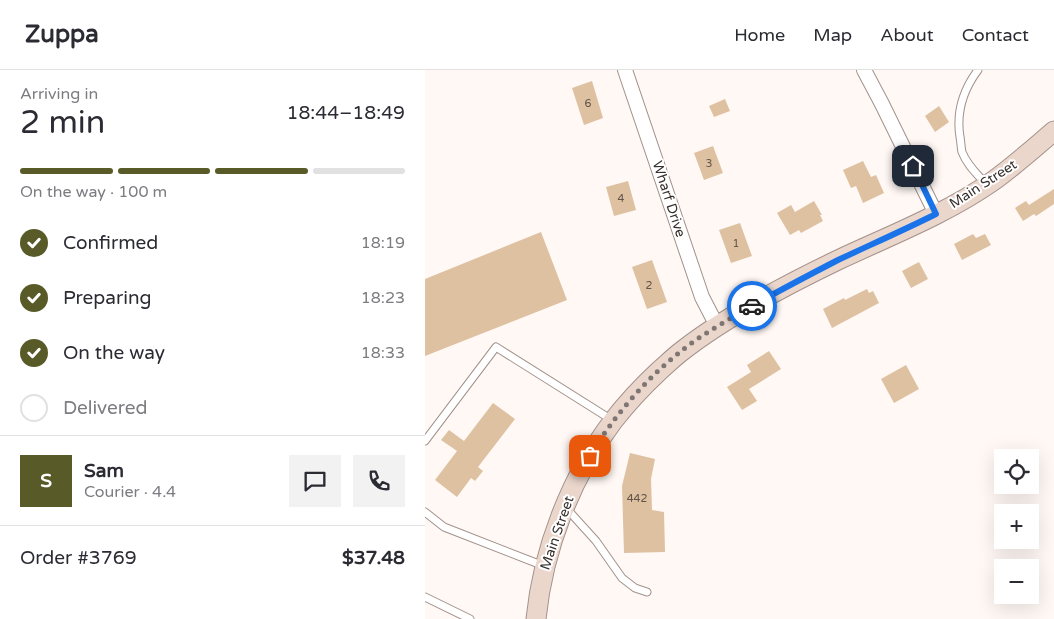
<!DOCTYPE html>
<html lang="en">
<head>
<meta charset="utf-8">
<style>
  body { margin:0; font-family:"Varela Round",sans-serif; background:#f2f2f3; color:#2b2b33; height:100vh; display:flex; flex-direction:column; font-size:19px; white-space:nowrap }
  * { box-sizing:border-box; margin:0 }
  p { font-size:16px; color:#7c7c81 }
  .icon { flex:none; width:28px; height:28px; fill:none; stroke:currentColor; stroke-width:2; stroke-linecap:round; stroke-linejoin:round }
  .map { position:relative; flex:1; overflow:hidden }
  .side { display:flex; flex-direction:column; background:#fff; width:425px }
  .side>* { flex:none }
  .buttons { position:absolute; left:569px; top:379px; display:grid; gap:10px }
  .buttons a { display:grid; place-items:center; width:45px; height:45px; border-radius:0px; background:#fff; box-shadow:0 5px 20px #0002; font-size:25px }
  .pin { position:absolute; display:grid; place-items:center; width:42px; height:42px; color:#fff; margin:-21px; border-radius:10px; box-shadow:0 2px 8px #0006 }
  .courier { position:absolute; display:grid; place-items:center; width:50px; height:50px; margin:-25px; border:4px solid #1a73e8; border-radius:50%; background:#fff; color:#222; box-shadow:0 1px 6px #0007 }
  .head em { font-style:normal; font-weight:600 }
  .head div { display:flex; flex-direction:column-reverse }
  .head { display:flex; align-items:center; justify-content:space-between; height:85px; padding:0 20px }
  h1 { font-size:32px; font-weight:600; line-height:38px }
  .bar { display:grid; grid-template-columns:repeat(4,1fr); gap:8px 5px; align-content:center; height:60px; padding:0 20px }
  .bar i { height:6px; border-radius:4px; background:#e1e1e2 }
  .bar .active { background:#585b28 }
  .bar p { grid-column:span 4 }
  .line { display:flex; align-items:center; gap:12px; padding:0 20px; border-top:1px solid #e1e1e2 }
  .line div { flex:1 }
  .round { display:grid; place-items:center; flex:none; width:52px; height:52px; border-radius:0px; background:#f2f2f3 }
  ol { padding:0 20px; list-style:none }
  li { display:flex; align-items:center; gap:15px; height:55px }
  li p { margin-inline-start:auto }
  li .icon { padding:5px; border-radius:50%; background:#585b28; color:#fff; stroke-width:4 }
  li:last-child { color:#7c7c81 }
  li i { width:28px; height:28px; border:2px solid #e1e1e2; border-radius:50% }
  header { display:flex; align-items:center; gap:30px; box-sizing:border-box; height:70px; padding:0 25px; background:#fff; border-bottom:1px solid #e1e1e2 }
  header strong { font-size:24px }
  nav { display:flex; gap:28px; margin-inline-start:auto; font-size:18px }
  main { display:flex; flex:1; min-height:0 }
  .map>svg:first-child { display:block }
  .building { fill:#dec1a1 }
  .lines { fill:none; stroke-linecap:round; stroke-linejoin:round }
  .service-casing { stroke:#a2918b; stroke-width:9 }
  .minor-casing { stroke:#a2918b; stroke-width:16 }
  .secondary-casing { stroke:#a2918b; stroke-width:21 }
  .service { stroke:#fff; stroke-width:7 }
  .minor { stroke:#fff; stroke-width:14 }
  .secondary { stroke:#ebd6cc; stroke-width:19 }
  .done { stroke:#7d7673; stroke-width:5; stroke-dasharray:0 9 }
  .route { stroke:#1a73e8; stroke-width:6 }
  .labels { text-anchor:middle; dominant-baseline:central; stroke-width:4; stroke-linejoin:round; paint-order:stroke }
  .number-label { font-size:11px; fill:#61544a }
  .street-label { font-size:14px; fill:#37302d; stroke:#fff }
</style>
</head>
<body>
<header>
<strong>Zuppa</strong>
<nav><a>Home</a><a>Map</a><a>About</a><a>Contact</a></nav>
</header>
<main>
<section class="side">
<div class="head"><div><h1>2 min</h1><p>Arriving in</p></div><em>18:44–18:49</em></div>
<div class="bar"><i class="active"></i><i class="active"></i><i class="active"></i><i></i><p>On the way · 100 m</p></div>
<ol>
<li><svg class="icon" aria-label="check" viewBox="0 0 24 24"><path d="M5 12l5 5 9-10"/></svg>Confirmed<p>18:19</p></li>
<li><svg class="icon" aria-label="check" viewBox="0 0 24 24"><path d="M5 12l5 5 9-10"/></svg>Preparing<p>18:23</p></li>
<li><svg class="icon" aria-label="check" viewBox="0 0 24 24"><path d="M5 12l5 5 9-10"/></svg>On the way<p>18:33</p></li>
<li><i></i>Delivered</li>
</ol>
<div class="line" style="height:90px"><b class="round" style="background:#585b28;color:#fff">S</b><div><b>Sam</b><p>Courier · 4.4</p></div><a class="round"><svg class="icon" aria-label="chat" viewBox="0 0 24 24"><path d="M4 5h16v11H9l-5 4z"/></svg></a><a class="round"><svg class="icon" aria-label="phone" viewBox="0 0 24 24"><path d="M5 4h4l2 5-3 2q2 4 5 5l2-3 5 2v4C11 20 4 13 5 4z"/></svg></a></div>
<div class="line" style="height:65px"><div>Order #3769</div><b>$37.48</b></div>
</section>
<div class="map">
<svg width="629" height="549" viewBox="0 0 629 549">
  <rect width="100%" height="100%" fill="#fff8f5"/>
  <g class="building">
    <path d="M167,11L178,48L159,55L147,18Z"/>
    <path d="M300,29L305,41L289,47L284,36Z"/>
    <path d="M514,36L524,52L510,62L500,46Z"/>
    <path d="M288,76L298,103L279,110L269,83Z"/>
    <path d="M438,91L446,107L451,105L459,123L438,133L431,116L426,118L418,100Z"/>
    <path d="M203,111L211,140L189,146L181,117Z"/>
    <path d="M629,119V134L611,146L609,144L598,151L590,138L601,131L604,135Z"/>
    <path d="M389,131L397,145H395L398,151L376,163L374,160L365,165L352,143L366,135L370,142Z"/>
    <path d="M315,153L327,186L306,193L294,160Z"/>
    <path d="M116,162L142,230L0,286V209Z"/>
    <path d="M548,164L551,168L560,164L566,175L537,190L529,174Z"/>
    <path d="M227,190L242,232L222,239L207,197Z"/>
    <path d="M494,192L503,209L486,218L477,201Z"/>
    <path d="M442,219L444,223L448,221L454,233L407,258L398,239L419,228L420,230Z"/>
    <path d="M344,281L356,299L324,319L332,331L317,340L302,317L326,302L322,295Z"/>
    <path d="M481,295L494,319L469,333L456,309Z"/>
    <path d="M68,333L90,349L53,397L58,401L50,411L46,408L32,427L10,410L32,381L16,370L24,360L39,371Z"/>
    <path d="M205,383L230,389L226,409L227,440L239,442L240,482L199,483L197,416Z"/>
  </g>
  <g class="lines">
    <g class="service-casing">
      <g id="service">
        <path d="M553,0C538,20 531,42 535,67C536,72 536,78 537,82C542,95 552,104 561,114"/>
        <path d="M0,371L71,277L187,350"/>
        <path d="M142,439L171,471L197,508L210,518L222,522"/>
        <path d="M0,442L19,457L119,496"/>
        <path d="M0,527L45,549"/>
      </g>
    </g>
    <g class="minor-casing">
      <g id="minor">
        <path d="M200,0L277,227L292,256"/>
        <path d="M439,0L457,34L511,144"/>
      </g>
    </g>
    <g class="secondary-casing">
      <path id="secondary" d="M111,549C118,479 146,407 188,351C202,333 218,316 234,301C242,294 249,287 257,281C303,245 361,215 413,190C464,166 521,144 568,111C589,96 609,78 629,61"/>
    </g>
    <use href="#service" class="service"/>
    <use href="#minor" class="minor"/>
    <use href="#secondary" class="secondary"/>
  </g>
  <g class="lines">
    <path class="done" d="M165,386C187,348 221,309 255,282C277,264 303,250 327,236"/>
    <path class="route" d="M327,236C355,220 384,205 413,190C445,175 479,160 511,144L488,96"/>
  </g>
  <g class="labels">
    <g class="number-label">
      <text x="163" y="33">6</text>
      <text x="284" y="93">3</text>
      <text x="196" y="128">4</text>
      <text x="311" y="173">1</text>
      <text x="224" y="215">2</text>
      <text x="212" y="428">442</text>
    </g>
    <g class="street-label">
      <text transform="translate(558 114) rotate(-33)">Main Street</text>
      <text transform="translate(244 129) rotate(72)">Wharf Drive</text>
      <text transform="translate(132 463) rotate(-71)">Main Street</text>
    </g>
  </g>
</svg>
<div class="buttons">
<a><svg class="icon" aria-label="locate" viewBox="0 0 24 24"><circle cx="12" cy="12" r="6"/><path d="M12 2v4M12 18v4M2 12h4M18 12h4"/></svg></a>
<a>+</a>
<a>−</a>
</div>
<div class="pin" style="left:165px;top:386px;background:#ea580c"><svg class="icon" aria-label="bag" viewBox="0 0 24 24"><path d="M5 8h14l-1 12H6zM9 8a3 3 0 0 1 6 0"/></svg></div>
<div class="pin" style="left:488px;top:96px;background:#1f2937"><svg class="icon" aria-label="home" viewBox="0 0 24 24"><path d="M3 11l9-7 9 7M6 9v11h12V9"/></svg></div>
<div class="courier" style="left:327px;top:236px"><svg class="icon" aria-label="car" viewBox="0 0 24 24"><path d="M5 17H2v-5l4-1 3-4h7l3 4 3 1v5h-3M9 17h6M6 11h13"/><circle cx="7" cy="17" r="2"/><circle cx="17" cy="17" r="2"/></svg></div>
</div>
</main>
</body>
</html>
